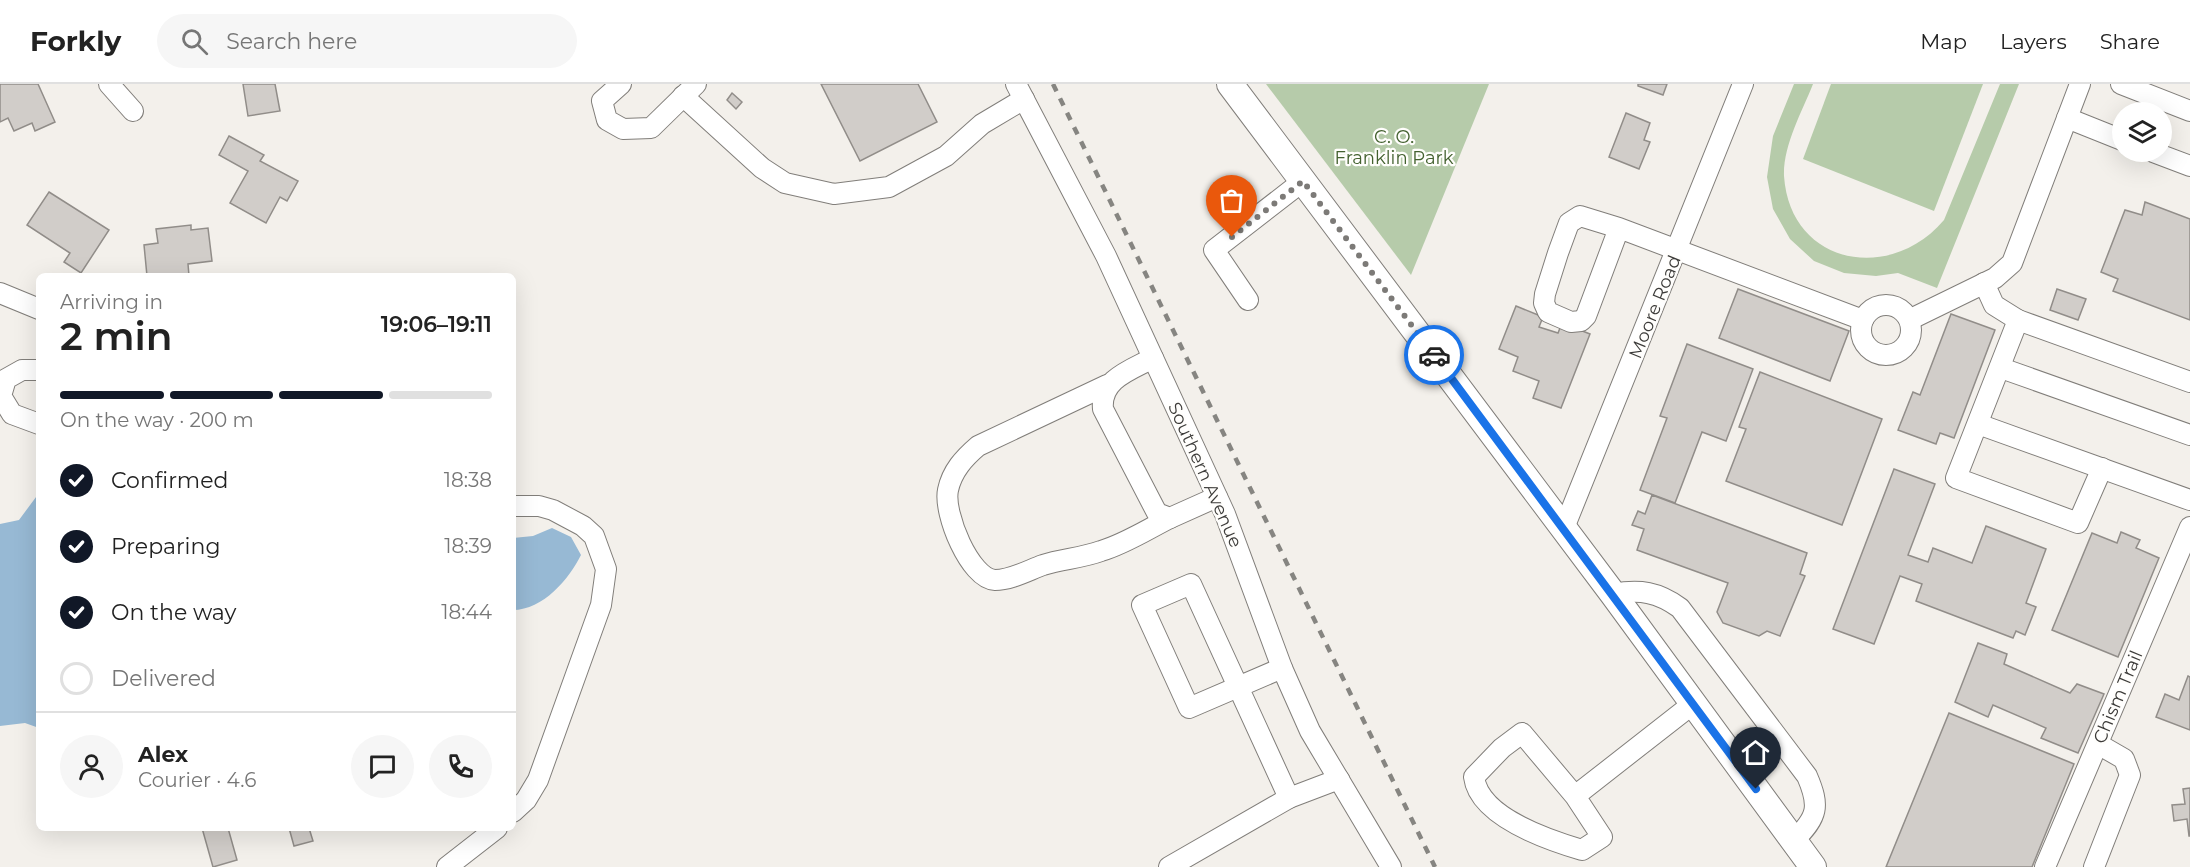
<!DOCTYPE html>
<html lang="en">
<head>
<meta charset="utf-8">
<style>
  body { margin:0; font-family:Montserrat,sans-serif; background:#f6f6f6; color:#222; height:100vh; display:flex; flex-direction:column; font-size:22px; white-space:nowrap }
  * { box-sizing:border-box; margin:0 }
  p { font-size:20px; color:#767676 }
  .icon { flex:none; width:33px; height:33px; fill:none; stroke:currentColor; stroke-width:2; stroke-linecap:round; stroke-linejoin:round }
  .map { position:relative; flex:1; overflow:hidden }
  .details { position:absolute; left:36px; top:189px; width:480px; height:558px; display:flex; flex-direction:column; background:#fff; border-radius:9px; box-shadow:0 6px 24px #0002 }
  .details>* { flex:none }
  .buttons { position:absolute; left:2112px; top:18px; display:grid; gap:12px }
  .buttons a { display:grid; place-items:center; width:60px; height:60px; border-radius:50%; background:#fff; box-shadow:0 6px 24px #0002; font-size:30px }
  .pin { position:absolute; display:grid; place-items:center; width:51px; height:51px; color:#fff; margin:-62px -26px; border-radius:50% 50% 50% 0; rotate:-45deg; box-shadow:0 0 6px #0007 }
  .pin .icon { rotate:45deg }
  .courier { position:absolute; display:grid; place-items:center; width:60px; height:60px; margin:-30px; border:4px solid #1a73e8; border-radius:50%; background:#fff; color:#222; box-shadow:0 2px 8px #0007 }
  .overview em { font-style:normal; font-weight:600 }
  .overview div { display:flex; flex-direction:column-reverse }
  .overview { display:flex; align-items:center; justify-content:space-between; height:102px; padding:0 24px }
  h1 { font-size:39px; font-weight:600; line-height:45px }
  .bar { display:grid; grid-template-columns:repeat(4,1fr); gap:9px 6px; align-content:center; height:72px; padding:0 24px }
  .bar i { height:8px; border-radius:4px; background:#e0e0e0 }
  .bar .selected { background:#111827 }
  .bar p { grid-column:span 4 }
  .line { display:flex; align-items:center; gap:15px; padding:0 24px; border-top:2px solid #e0e0e0 }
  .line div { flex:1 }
  .round { display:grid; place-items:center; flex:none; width:63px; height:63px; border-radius:32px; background:#f6f6f6 }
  ol { padding:0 24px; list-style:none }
  li { display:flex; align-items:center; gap:18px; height:66px }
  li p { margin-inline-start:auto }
  li .icon { padding:6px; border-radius:50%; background:#111827; color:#fff; stroke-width:4 }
  li:last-child { color:#767676 }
  li i { width:33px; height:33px; border:3px solid #e0e0e0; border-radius:50% }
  header { display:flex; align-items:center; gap:36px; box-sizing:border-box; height:84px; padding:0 30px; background:#fff; border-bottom:2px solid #e0e0e0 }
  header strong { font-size:28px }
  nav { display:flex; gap:33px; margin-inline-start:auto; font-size:21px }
  .search { width:420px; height:54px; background:#f6f6f6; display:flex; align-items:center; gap:15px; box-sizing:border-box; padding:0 21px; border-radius:33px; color:#767676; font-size:22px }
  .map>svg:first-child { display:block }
  .green { fill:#b6cbaa }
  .water { fill:#97b9d4 }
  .building { fill:#d1cdc9; stroke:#918d89; stroke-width:1.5 }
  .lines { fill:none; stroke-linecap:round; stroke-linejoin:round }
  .minor-casing { stroke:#817e7a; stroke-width:22 }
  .major-casing { stroke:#817e7a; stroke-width:28 }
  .minor { stroke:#fff; stroke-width:20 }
  .major { stroke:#fff; stroke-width:26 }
  .rail { stroke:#868581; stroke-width:4.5; stroke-dasharray:8 8; stroke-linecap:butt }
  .done { stroke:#7c7a77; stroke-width:6; stroke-dasharray:0 10.8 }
  .route { stroke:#1a73e8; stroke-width:8 }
  .labels { text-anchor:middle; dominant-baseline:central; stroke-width:4.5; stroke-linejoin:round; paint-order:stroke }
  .park-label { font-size:18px; fill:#43612f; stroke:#fffefc }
  .street-label { font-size:18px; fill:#3c3b39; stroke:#fffefc }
</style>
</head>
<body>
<header>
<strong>Forkly</strong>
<div class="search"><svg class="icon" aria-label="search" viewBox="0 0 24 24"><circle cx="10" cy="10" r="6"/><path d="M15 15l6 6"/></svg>Search here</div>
<nav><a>Map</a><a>Layers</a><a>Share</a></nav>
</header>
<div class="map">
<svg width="2190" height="783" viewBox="0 0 2190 783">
  <rect width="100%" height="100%" fill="#f3f0eb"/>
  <g class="green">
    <path d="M1266,0H1489L1411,191Z"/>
    <path d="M1794,0H1813C1802,28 1783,61 1784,92C1790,181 1890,200 1944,136L2000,0H2019L1937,204L1898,189L1876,192L1844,189L1814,177L1790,155L1773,125L1767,93L1773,52Z"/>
    <path d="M1831,0H1983L1934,127L1803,75Z"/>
  </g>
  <g class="water">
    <path d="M39,409V644L25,639L0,642V440L19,436Z"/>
    <path d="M552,444L571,453L581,471C569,495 543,526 513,526V454L533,452Z"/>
  </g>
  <g class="building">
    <path d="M0,0H38L55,38L35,47L32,39L14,47L8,34L0,38Z"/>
    <path d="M243,0H275L280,27L248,32Z"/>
    <path d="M821,0H918L937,38L860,77Z"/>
    <path d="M1638,0H1667L1663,11L1638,2Z"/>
    <path d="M732,9L742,18L736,25L727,16Z"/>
    <path d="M1626,29L1650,39L1644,56L1650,58L1639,85L1609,73Z"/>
    <path d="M229,52L264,71L260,77L298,97L287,117L280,113L266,139L230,119L248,87L219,71Z"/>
    <path d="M49,108L109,146L81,189L64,178L70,169L27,141Z"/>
    <path d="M2145,118L2190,135V236L2113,207L2118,195L2101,188L2125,126L2142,131Z"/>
    <path d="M191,141V146L208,144L212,177L188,180L189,192H147L144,161L158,159L156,145Z"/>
    <path d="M1738,205L1849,247L1830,297L1719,254Z"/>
    <path d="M2057,205L2086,215L2078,236L2050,226Z"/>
    <path d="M1516,222L1543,233L1539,243L1558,249L1562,239L1590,250L1561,324L1533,314L1539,297L1513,287L1518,273L1499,265Z"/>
    <path d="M1951,230L1995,246L1954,354L1940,349L1936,360L1898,346L1913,308L1920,311Z"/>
    <path d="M1687,260L1753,285L1726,357L1702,348L1675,419L1640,406L1667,334L1660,332Z"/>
    <path d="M1760,288L1882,335L1842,441L1726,397L1746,345L1739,343Z"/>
    <path d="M1894,385L1935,400L1908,471L1928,478L1933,464L1972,479L1986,442L2046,465L2026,519L2036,523L2025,551L2016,547L2013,554L1916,517L1922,500L1900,492L1874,560L1833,545Z"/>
    <path d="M1652,411L1807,469L1800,490L1805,492L1780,552L1767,547L1759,552L1723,539L1717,528L1728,499L1637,466L1644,445L1632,441L1638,427L1645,430Z"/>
    <path d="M2121,448L2140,456L2136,464L2159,474L2118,573L2052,546L2092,449L2117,459Z"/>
    <path d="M1978,559L2007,570L2004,580L2070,609L2077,600L2104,610L2078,669L2041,654L2046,644L1993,621L1988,633L1955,618Z"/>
    <path d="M2188,592L2190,593V646L2156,633L2165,610L2179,616Z"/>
    <path d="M1949,629L2074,680L2032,783H1886Z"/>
    <path d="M2190,704V752H2189L2187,735L2174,737L2172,721L2185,720L2183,705Z"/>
    <path d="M202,744H228L237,776L213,783Z"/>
    <path d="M289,744H309L313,757L294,762Z"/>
  </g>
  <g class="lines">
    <g class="minor-casing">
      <g id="minor">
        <path d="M109,0L133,27"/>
        <path d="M621,0L602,17L607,36L623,45L651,44L696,0"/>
        <path d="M1016,0L1106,172L1225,430L1282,584L1310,647L1391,783"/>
        <path d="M2121,0L2190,27"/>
        <path d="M683,12L762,84L785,99L834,110L889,103L946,72L982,40L1024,15"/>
        <path d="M2067,34L2122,56"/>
        <path d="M2153,68L2190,82"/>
        <path d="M1619,144L1586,232L1581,237L1571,238L1548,228L1544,219L1545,210L1558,169L1569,139L1580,132L1619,144L1863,236"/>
        <path d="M1984,199L1994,221L2018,236L1956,394L2078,439L2102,384"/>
        <path d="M0,209L39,225"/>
        <path d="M1248,216L1214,166L1303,97"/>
        <circle cx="1886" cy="246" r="25"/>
        <path d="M1911,235L1995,194L2012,179L2080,0"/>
        <path d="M2018,236L2190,298"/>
        <path d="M1153,274C1131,286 1100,295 1103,325L1157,429L1170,434L1217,413"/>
        <path d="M2001,284L2190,351"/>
        <path d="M39,286H22L6,295L1,312L12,330L39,340"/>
        <path d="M1107,301L978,362C964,374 952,387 948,406C943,429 970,495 995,496C1011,496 1029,486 1043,481C1062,475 1082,474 1101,467C1125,460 1148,445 1170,434"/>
        <path d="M1978,340L2190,416"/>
        <path d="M513,422H539L553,426L583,442L594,452L606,485L601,521L538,696L526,716L513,728"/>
        <path d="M1564,444L1743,0"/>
        <path d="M1613,510C1640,505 1658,508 1680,524L1807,692C1820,722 1818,733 1794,756"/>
        <path d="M1282,584L1189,624L1142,521L1191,500L1289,714L1339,695"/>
        <path d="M1575,712L1522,649L1502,664L1474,693C1479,733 1548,756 1582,766L1602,753L1575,712L1694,619"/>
        <path d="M447,783L497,744"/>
        <path d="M1169,783L1289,714"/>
        <path d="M2045,783L2190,443"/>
        <path d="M2094,783L2130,691L2124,675L2098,660"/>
      </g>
    </g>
    <g class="major-casing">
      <path id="major" d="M1230,0L1613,510L1813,783"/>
    </g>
    <use href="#minor" class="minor"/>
    <use href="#major" class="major"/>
    <path class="rail" d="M1053,0L1435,783"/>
  </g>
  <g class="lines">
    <path class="done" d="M1232,153L1303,97L1434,271"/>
    <path class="route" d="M1434,271L1756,705"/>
  </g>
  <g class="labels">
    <g class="park-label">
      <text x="1394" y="53">C. O.<tspan x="1394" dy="21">Franklin Park</tspan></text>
    </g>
    <g class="street-label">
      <text transform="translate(1655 223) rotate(-68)">Moore Road</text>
      <text transform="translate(1205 391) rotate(66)">Southern Avenue</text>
      <text transform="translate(2118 613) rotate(-67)">Chism Trail</text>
    </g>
  </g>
</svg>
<div class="buttons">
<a><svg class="icon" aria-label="layers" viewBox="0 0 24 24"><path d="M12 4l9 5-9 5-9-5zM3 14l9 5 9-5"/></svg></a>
</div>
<div class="pin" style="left:1232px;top:153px;background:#ea580c"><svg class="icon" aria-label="bag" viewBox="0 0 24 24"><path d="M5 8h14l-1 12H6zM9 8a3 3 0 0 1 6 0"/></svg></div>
<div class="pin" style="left:1756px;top:705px;background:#1f2937"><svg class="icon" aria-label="home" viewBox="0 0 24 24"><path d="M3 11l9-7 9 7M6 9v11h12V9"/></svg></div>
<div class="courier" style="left:1434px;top:271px"><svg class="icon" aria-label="car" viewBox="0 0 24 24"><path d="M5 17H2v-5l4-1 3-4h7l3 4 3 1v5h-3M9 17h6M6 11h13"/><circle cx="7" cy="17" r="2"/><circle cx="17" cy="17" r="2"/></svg></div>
<section class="details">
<div class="overview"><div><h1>2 min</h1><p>Arriving in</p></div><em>19:06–19:11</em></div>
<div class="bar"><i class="selected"></i><i class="selected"></i><i class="selected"></i><i></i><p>On the way · 200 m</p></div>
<ol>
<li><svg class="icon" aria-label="check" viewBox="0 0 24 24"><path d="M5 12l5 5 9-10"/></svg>Confirmed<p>18:38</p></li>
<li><svg class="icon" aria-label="check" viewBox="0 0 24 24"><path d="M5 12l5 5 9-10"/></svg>Preparing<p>18:39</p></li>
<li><svg class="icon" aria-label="check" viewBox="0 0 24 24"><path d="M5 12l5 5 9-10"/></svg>On the way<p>18:44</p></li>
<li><i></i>Delivered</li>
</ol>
<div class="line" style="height:108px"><a class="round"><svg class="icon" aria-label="person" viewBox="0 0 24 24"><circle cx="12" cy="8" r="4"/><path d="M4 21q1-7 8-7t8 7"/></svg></a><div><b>Alex</b><p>Courier · 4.6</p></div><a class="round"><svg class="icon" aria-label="chat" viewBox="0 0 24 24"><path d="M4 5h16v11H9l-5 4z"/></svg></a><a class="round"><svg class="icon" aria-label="phone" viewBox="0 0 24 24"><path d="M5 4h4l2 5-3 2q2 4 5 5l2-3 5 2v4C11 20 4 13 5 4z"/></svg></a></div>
</section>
</div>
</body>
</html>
